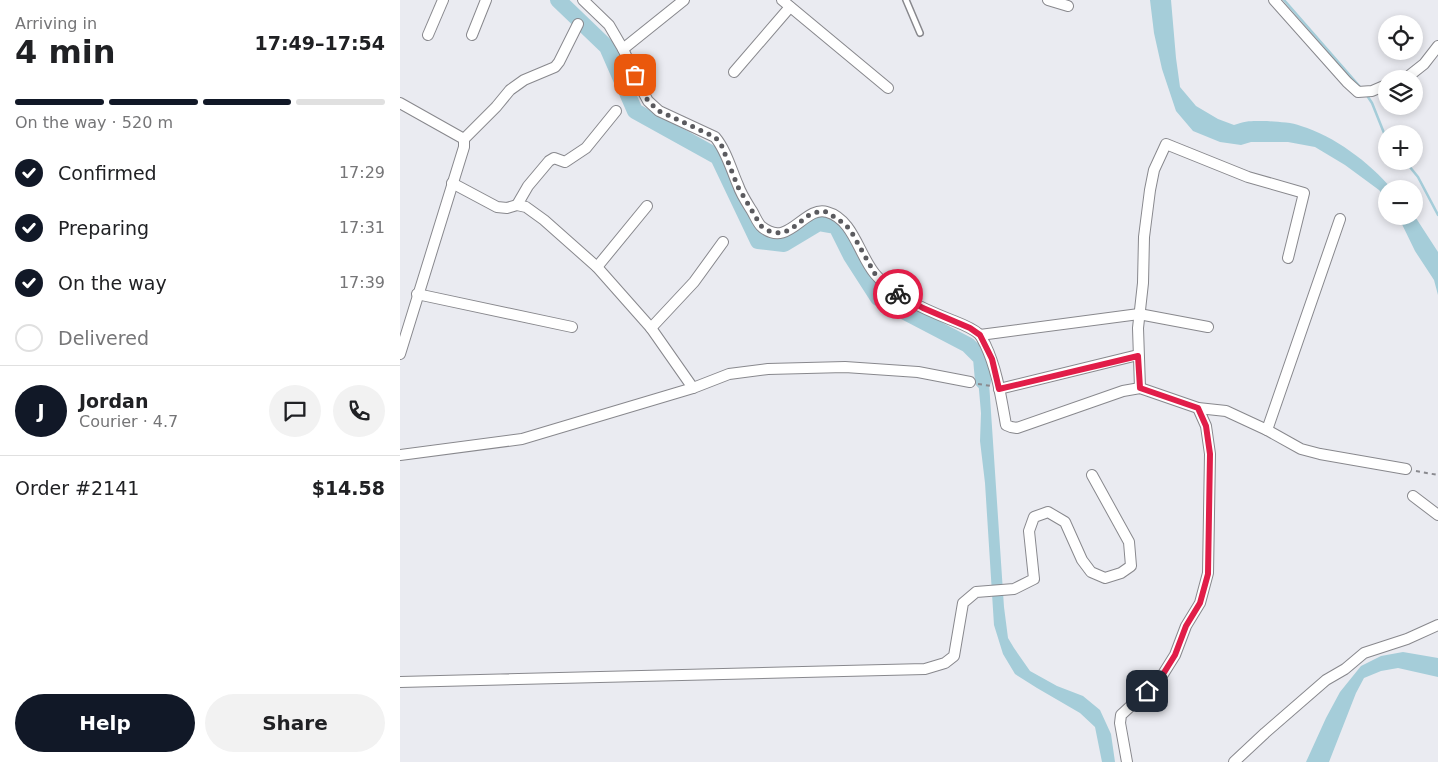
<!DOCTYPE html>
<html lang="en">
<head>
<meta charset="utf-8">
<style>
  body { margin:0; font-family:"DejaVu Sans",sans-serif; background:#f2f2f2; color:#202124; height:100vh; display:flex; flex-direction:column; font-size:19px; white-space:nowrap }
  * { box-sizing:border-box; margin:0 }
  p { font-size:16px; color:#757577 }
  .icon { flex:none; width:28px; height:28px; fill:none; stroke:currentColor; stroke-width:2; stroke-linecap:round; stroke-linejoin:round }
  .map { position:relative; flex:1; overflow:hidden }
  .side { display:flex; flex-direction:column; background:#fff; width:400px }
  .side>* { flex:none }
  .tools { position:absolute; left:978px; top:15px; display:grid; gap:10px }
  .tools a { display:grid; place-items:center; width:45px; height:45px; border-radius:50%; background:#fff; box-shadow:0 2px 8px #0003; font-size:25px }
  .pin { position:absolute; display:grid; place-items:center; width:42px; height:42px; color:#fff; margin:-21px; border-radius:10px; box-shadow:0 2px 8px #0006 }
  .courier { position:absolute; display:grid; place-items:center; width:50px; height:50px; margin:-25px; border:4px solid #e11d48; border-radius:50%; background:#fff; color:#222; box-shadow:0 1px 6px #0007 }
  .headline em { font-style:normal; font-weight:700 }
  .headline div { display:flex; flex-direction:column-reverse }
  .headline { display:flex; align-items:center; justify-content:space-between; height:85px; padding:0 15px }
  h1 { font-size:32px; font-weight:700; line-height:38px }
  .bar { display:grid; grid-template-columns:repeat(4,1fr); gap:8px 5px; align-content:center; height:60px; padding:0 15px }
  .bar i { height:6px; border-radius:4px; background:#e0e0e0 }
  .bar .current { background:#111827 }
  .bar p { grid-column:span 4 }
  .line { display:flex; align-items:center; gap:12px; padding:0 15px; border-top:1px solid #e0e0e0 }
  .line div { flex:1 }
  .round { display:grid; place-items:center; flex:none; width:52px; height:52px; border-radius:26px; background:#f2f2f2 }
  ol { padding:0 15px; list-style:none }
  li { display:flex; align-items:center; gap:15px; height:55px }
  li p { margin-inline-start:auto }
  li .icon { padding:5px; border-radius:50%; background:#111827; color:#fff; stroke-width:4 }
  li:last-child { color:#757577 }
  li i { width:28px; height:28px; border:2px solid #e0e0e0; border-radius:50% }
  .button { display:flex; gap:10px; margin-top:auto; padding:10px 15px }
  .button a { flex:1; height:58px; border-radius:30px; background:#111827; color:#fff; font-size:20px; font-weight:700; line-height:58px; text-align:center }
  .button a+a { background:#f2f2f2; color:#202124 }
  main { display:flex; flex:1; min-height:0 }
  .map>svg:first-child { display:block }
  .water { fill:#a5cdd9 }
  .lines { fill:none; stroke-linecap:round; stroke-linejoin:round }
  .stream { stroke:#a5cdd9; stroke-width:2.5 }
  .river { stroke:#a5cdd9; stroke-width:16 }
  .service-casing { stroke:#88888d; stroke-width:8 }
  .minor-casing { stroke:#88888d; stroke-width:12 }
  .path { stroke:#8a8a8f; stroke-width:2; stroke-dasharray:4 4; stroke-linecap:butt }
  .service { stroke:#fff; stroke-width:5 }
  .minor { stroke:#fff; stroke-width:10 }
  .done { stroke:#5b5b5f; stroke-width:5; stroke-dasharray:0 9 }
  .route { stroke:#e11d48; stroke-width:6 }
</style>
</head>
<body>
<main>
<section class="side">
<div class="headline"><div><h1>4 min</h1><p>Arriving in</p></div><em>17:49–17:54</em></div>
<div class="bar"><i class="current"></i><i class="current"></i><i class="current"></i><i></i><p>On the way · 520 m</p></div>
<ol>
<li><svg class="icon" aria-label="check" viewBox="0 0 24 24"><path d="M5 12l5 5 9-10"/></svg>Confirmed<p>17:29</p></li>
<li><svg class="icon" aria-label="check" viewBox="0 0 24 24"><path d="M5 12l5 5 9-10"/></svg>Preparing<p>17:31</p></li>
<li><svg class="icon" aria-label="check" viewBox="0 0 24 24"><path d="M5 12l5 5 9-10"/></svg>On the way<p>17:39</p></li>
<li><i></i>Delivered</li>
</ol>
<div class="line" style="height:90px"><b class="round" style="background:#111827;color:#fff">J</b><div><b>Jordan</b><p>Courier · 4.7</p></div><a class="round"><svg class="icon" aria-label="chat" viewBox="0 0 24 24"><path d="M4 5h16v11H9l-5 4z"/></svg></a><a class="round"><svg class="icon" aria-label="phone" viewBox="0 0 24 24"><path d="M5 4h4l2 5-3 2q2 4 5 5l2-3 5 2v4C11 20 4 13 5 4z"/></svg></a></div>
<div class="line" style="height:65px"><div>Order #2141</div><b>$14.58</b></div>
<div class="button"><a>Help</a><a>Share</a></div>
</section>
<div class="map">
<svg width="1038" height="762" viewBox="0 0 1038 762">
  <rect width="100%" height="100%" fill="#eaebf1"/>
  <g class="water">
    <path d="M750,0H771L776,58L780,87L796,106L818,119L834,125C847,120 853,121 867,121C878,122 891,122 901,126C934,136 969,162 992,189H986V198L979,190L945,165L915,147L888,142H851L841,145L820,142L793,131L776,111L762,69L754,33Z"/>
    <path d="M1014,215L1038,252V295L1034,280L1015,251L998,216H1014Z"/>
    <path d="M581,358L587,365L589,382L604,607L608,638L614,648L630,671L657,686L683,696L700,710L711,734L715,762H702L695,727L680,713L637,688L615,674L603,654L594,625L585,483L580,441L581,413L577,367Z"/>
    <path d="M1003,652L1038,658V677L998,668L981,671L964,678L956,693L929,762H906L926,718L940,692L961,666L981,656Z"/>
  </g>
  <g class="lines">
    <g class="stream">
      <path d="M884,0L961,88"/>
      <path d="M966,94L972,103L986,138"/>
      <path d="M1005,161L1018,177L1038,215"/>
    </g>
    <path class="river" d="M158,0L207,47L235,111L318,157L358,241L384,244L419,223L436,226L451,256L478,298L568,345L581,358L583,381"/>
    <g class="service-casing">
      <path id="service" d="M506,0L520,33"/>
    </g>
    <g class="minor-casing">
      <g id="minor">
        <path d="M183,0L209,25L223,49L241,88L248,101L259,111L315,137C326,150 331,169 338,185C341,194 347,203 352,211C355,216 358,224 362,227C389,249 404,205 427,212C453,219 459,255 475,274C492,295 524,309 549,319C559,323 571,327 579,334C582,337 583,341 585,344C597,369 601,397 606,425L611,427L617,428L723,391L740,388L798,408L826,411L867,430L901,449L920,454L1006,469"/>
        <path d="M382,0L488,88"/>
        <path d="M648,0L668,6"/>
        <path d="M874,0L947,82L958,92L972,91L986,85"/>
        <path d="M28,35L43,0"/>
        <path d="M72,35L86,0"/>
        <path d="M223,49L284,0"/>
        <path d="M334,72L390,7"/>
        <path d="M1005,79L1024,64L1038,46"/>
        <path d="M0,103L64,139V147L0,354"/>
        <path d="M64,139L96,107L110,90L124,80L155,67L159,62L178,24"/>
        <path d="M52,183L97,207L107,208L117,205L126,207L144,220L197,267L251,328L293,388"/>
        <path d="M117,205L128,186L149,161L154,158L165,162L186,148L216,111"/>
        <path d="M197,267L247,206"/>
        <path d="M17,294L172,327"/>
        <path d="M251,328L294,282L323,242"/>
        <path d="M580,335L739,314L808,327"/>
        <path d="M740,388L738,328L743,283L744,237L750,190L754,170L766,144L848,177L904,193L888,258"/>
        <path d="M599,389L738,355"/>
        <path d="M867,430L940,219"/>
        <path d="M0,455L122,439L293,388L329,374L368,369L445,367L518,372L570,382"/>
        <path d="M1013,496L1038,515"/>
        <path d="M0,682L525,669L545,663L554,656L563,603L576,592L614,589L634,579L629,531L634,517L648,512L665,522L682,560L691,572L705,578L721,573L731,566L729,542L692,475"/>
        <path d="M727,762L720,723L721,715L760,679L775,655L786,626L800,603L808,573L810,454L806,426L798,408"/>
        <path d="M834,762L865,733L926,680L945,669L964,653L1007,639L1038,625"/>
      </g>
    </g>
    <g class="path">
      <path d="M578,384L591,386"/>
      <path d="M1016,471L1038,475"/>
    </g>
    <use href="#service" class="service"/>
    <use href="#minor" class="minor"/>
  </g>
  <g class="lines">
    <path class="done" d="M235,75L248,101L259,111L315,137L321,144L338,187L361,226L369,231L380,233L390,230L409,215L420,211L427,212L446,225L452,233L475,274L498,294"/>
    <path class="route" d="M498,294L523,308L570,328L580,335L592,359L599,389L738,356L740,388L798,408L806,426L810,454L808,574L800,603L786,626L775,655L760,679L747,691"/>
  </g>
</svg>
<div class="tools">
<a><svg class="icon" aria-label="locate" viewBox="0 0 24 24"><circle cx="12" cy="12" r="6"/><path d="M12 2v4M12 18v4M2 12h4M18 12h4"/></svg></a>
<a><svg class="icon" aria-label="layers" viewBox="0 0 24 24"><path d="M12 4l9 5-9 5-9-5zM3 14l9 5 9-5"/></svg></a>
<a>+</a>
<a>−</a>
</div>
<div class="pin" style="left:235px;top:75px;background:#ea580c"><svg class="icon" aria-label="bag" viewBox="0 0 24 24"><path d="M5 8h14l-1 12H6zM9 8a3 3 0 0 1 6 0"/></svg></div>
<div class="pin" style="left:747px;top:691px;background:#1f2937"><svg class="icon" aria-label="home" viewBox="0 0 24 24"><path d="M3 11l9-7 9 7M6 9v11h12V9"/></svg></div>
<div class="courier" style="left:498px;top:294px"><svg class="icon" aria-label="bike" viewBox="0 0 24 24"><circle cx="6" cy="16" r="4"/><circle cx="18" cy="16" r="4"/><path d="M6 16l4-8h5l3 8M10 8l3 8H6M13 5h3"/></svg></div>
</div>
</main>
</body>
</html>
